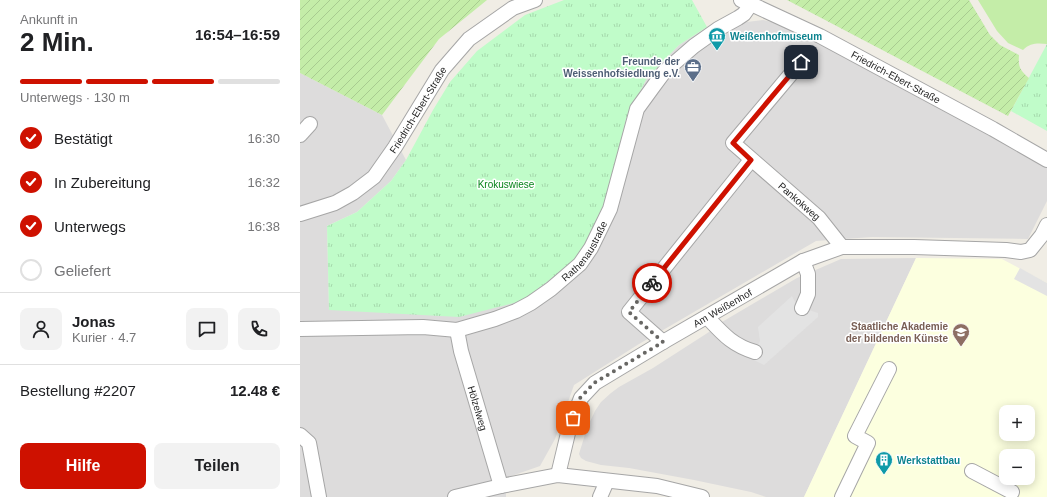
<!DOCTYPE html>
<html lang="de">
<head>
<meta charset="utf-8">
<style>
  body { margin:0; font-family:Helvetica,sans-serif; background:#f2f2f2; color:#202124; height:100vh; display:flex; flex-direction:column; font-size:15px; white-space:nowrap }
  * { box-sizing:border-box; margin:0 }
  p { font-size:13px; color:#757577 }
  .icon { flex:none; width:22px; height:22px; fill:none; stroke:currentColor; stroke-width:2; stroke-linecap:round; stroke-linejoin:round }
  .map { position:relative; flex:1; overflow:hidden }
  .side { display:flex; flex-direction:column; background:#fff; width:300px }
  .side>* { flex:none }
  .fabs { position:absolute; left:699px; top:405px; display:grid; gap:8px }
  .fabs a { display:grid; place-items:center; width:36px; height:36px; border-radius:8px; background:#fff; box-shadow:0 2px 10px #0003; font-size:20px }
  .pin { position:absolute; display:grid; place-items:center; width:34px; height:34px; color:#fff; margin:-17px; border-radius:8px; box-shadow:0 2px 6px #0006 }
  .courier { position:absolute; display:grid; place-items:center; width:40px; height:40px; margin:-20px; border:3px solid #ce1100; border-radius:50%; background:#fff; color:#222; box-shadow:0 1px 5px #0007 }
  .summary em { font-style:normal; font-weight:700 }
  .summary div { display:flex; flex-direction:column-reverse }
  .summary { display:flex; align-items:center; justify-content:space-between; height:68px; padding:0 20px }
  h1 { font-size:26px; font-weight:700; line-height:30px }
  .bar { display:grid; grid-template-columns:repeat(4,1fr); gap:6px 4px; align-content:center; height:48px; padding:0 20px }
  .bar i { height:5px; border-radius:3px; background:#e0e0e0 }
  .bar .active { background:#ce1100 }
  .bar p { grid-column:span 4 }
  .line { display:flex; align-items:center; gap:10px; padding:0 20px; border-top:1px solid #e0e0e0 }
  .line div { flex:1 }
  .round { display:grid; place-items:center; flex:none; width:42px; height:42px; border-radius:8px; background:#f2f2f2 }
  ol { padding:0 20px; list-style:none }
  li { display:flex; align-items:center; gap:12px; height:44px }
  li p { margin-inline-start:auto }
  li .icon { padding:4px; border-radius:50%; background:#ce1100; color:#fff; stroke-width:4 }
  li:last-child { color:#757577 }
  li i { width:22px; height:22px; border:2px solid #e0e0e0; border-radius:50% }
  .primary-button { display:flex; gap:8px; margin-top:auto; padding:8px 20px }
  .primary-button a { flex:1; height:46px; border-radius:8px; background:#ce1100; color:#fff; font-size:16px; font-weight:700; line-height:46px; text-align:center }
  .primary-button a+a { background:#f2f2f2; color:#202124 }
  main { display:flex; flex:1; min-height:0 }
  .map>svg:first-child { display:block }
  .residential { fill:#dddcdc }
  .education { fill:#fcffdf; fill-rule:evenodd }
  .grass { fill:#c4eda8 }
  .park { fill:url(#park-tufts) }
  .garden { fill:url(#garden-furrows) }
  .parking { fill:#e3e3e3 }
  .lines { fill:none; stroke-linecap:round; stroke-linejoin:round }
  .minor-casing { stroke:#a6a6a6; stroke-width:16 }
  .minor { stroke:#fff; stroke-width:14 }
  .done { stroke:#686764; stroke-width:4; stroke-dasharray:0 7.2 }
  .route { stroke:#ce1100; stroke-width:5 }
  .labels { text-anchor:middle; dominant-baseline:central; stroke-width:3; stroke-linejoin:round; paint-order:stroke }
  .culture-label { font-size:10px; font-weight:bold; fill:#0d838f; stroke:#fff; text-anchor:start }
  .service-label { font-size:10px; font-weight:bold; fill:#4e5e75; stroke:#fff; text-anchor:end }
  .street-label { font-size:10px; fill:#1f1f1f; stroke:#fff }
  .park-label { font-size:10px; fill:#06841a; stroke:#fff }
  .education-label { font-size:10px; font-weight:bold; fill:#785e54; stroke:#fff; text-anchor:end }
</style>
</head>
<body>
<main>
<section class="side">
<div class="summary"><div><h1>2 Min.</h1><p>Ankunft in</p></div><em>16:54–16:59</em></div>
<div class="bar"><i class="active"></i><i class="active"></i><i class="active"></i><i></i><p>Unterwegs · 130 m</p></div>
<ol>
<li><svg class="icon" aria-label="check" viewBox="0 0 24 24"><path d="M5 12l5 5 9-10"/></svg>Bestätigt<p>16:30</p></li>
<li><svg class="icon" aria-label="check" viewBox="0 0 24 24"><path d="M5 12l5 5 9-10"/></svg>In Zubereitung<p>16:32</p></li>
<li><svg class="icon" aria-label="check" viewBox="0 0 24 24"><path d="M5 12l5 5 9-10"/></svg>Unterwegs<p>16:38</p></li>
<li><i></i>Geliefert</li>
</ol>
<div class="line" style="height:72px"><a class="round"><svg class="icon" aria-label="person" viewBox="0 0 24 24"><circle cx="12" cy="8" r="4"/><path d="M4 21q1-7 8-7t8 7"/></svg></a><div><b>Jonas</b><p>Kurier · 4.7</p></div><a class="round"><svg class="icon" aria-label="chat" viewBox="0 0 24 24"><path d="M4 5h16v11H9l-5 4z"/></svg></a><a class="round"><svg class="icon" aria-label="phone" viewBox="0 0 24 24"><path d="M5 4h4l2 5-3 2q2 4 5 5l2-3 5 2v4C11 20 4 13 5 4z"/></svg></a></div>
<div class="line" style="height:52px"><div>Bestellung #2207</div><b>12.48 €</b></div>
<div class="primary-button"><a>Hilfe</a><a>Teilen</a></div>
</section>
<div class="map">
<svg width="747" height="497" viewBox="0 0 747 497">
  <defs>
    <pattern id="park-tufts" width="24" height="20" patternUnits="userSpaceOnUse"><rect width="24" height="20" fill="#c0fcc9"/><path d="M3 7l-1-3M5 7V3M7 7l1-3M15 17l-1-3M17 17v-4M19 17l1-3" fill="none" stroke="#a5d8ac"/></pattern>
    <pattern id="garden-furrows" width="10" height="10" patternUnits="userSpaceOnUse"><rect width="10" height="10" fill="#c4eda8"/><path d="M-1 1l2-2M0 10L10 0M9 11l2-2" fill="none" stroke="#a8cb90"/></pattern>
  </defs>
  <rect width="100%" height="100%" fill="#f0ede5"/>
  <g class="residential">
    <path d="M463,20L485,25L747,165V201L728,239L572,237L516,241L339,344L274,385L255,439L240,466L206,478V497H0V73L82,115L106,160L91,181L57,212L27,226L29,310L320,149L326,119L347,78L379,45L407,27Z"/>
    <path d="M616,258L504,497H466L451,492L394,480L329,468L301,465L286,461L281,458L279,454L287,428L295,411L301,402L311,393L319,387L353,368L409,332L422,322L497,278L541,259Z"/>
  </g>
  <path class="education" d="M616,258L702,259L747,283V497H504ZM706,412H728V434H706ZM706,456H728V478H706Z"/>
  <path class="grass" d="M678,0H747V44C737,43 730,43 723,50L708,43L697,31Z"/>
  <g class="park">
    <path d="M264,0H392L407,27L379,45L347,78L326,119L312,180L298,223L285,247L269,265L222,301L159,317L29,310L27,226L57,212L91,181L106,160L133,110L150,82L177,51L225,15Z"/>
    <path d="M747,44V131L711,111Z"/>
  </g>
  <g class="garden">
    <path d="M0,0H187L139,39L82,115L0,73Z"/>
    <path d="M487,0H669L690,35L700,45L719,55C718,67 720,70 729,78L708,116Z"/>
  </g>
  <g class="parking">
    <path d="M720,268L747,283V296L714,279Z"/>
    <path d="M492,296L497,306L518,313V317L464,365L448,357L455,352L460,341L458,327Z"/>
  </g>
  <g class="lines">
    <g class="minor-casing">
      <g id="minor">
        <path id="s1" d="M441,0L451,4L520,36L693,129L747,160"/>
        <path id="s2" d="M501,62L433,143L519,218L542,247"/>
        <path d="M0,135L10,124"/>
        <path id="s3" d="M0,214L35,203L53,193L74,177L95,147L142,70L169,39L213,8L235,0"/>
        <path d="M502,308L508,294V274L503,261"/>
        <path d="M407,317C423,334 432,345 455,352"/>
        <path id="s4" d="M0,329L123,327L157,330L195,319L216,311L231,303L251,289L280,264L291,248L310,209L337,109L353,87L364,72L394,46L418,29L438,18L444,14L451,4"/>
        <path id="s5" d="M157,330L161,351L201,486"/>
        <path d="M363,342L329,312L451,160"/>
        <path d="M0,435L9,443L19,497"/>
        <path d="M672,471L712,492"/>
        <path id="s6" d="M258,475L269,429L281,398L295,383L363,342L503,261L542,247H614L706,250L721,252L730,250L742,235L747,225"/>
        <path d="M155,497L201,486L258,475L357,486L402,497"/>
        <path d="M300,497L307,481"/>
        <path d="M542,497L568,443L555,436L589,369"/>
      </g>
    </g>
    <use href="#minor" class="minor"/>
  </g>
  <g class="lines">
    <path class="done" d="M273,418L280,398L294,383L363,342L329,312L352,283"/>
    <path class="route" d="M352,283L451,160L433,143L501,62"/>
  </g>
  <defs>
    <g id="museum-pin" transform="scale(0.9)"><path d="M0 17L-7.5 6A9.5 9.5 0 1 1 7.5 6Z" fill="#0f9aa8" stroke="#fff"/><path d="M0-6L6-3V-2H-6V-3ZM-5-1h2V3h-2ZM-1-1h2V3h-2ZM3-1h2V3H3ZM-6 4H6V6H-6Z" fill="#fff"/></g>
    <g id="office-pin" transform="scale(0.9)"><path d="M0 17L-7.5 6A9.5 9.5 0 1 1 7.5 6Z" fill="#5c6f8a" stroke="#fff"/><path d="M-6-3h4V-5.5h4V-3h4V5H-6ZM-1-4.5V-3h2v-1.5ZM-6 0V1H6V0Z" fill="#fff"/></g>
    <g id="university-pin" transform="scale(0.9)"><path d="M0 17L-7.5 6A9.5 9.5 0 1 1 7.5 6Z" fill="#8d6e63" stroke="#fff"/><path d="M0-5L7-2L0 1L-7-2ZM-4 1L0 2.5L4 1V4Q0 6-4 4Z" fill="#fff"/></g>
    <g id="building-pin" transform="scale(0.9)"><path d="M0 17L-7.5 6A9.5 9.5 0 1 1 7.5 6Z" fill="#0f9aa8" stroke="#fff"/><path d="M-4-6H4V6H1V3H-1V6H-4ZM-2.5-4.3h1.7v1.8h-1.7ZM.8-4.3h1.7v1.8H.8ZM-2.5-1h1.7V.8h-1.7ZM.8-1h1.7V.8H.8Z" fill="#fff"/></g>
  </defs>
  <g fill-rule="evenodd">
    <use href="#museum-pin" x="417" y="36"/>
    <use href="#office-pin" x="393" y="67"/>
    <use href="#university-pin" x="661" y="332"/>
    <use href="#building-pin" x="584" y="460"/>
  </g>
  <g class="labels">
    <g class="culture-label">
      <text x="430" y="36">Weißenhofmuseum</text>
      <text x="597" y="460">Werkstattbau</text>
    </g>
    <g class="service-label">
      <text x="380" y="61">Freunde der<tspan x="380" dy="12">Weissenhofsiedlung e.V.</tspan></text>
    </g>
    <g class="street-label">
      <text stroke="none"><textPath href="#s1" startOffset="173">Friedrich-Ebert-Straße</textPath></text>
      <text stroke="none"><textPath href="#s3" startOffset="164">Friedrich-Ebert-Straße</textPath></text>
      <text stroke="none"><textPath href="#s2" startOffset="194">Pankokweg</textPath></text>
      <text stroke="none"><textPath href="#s4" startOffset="312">Rathenaustraße</textPath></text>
      <text stroke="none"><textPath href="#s6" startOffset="249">Am Weißenhof</textPath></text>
      <text stroke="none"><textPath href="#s5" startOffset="81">Hölzelweg</textPath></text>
    </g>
    <g class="park-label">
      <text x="206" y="184">Krokuswiese</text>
    </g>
    <g class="education-label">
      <text x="648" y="326">Staatliche Akademie<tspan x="648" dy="12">der bildenden Künste</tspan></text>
    </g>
  </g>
</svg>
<div class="fabs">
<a>+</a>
<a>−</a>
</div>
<div class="pin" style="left:273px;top:418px;background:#ea580c"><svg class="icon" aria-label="bag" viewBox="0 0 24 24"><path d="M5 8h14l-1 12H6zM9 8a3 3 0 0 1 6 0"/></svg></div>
<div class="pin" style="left:501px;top:62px;background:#1f2937"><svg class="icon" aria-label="home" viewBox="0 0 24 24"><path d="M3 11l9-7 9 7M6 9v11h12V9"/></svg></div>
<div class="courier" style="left:352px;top:283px"><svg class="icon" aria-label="bike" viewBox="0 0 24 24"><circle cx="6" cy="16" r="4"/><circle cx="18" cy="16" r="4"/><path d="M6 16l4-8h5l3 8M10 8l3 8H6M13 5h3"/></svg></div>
</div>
</main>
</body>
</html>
